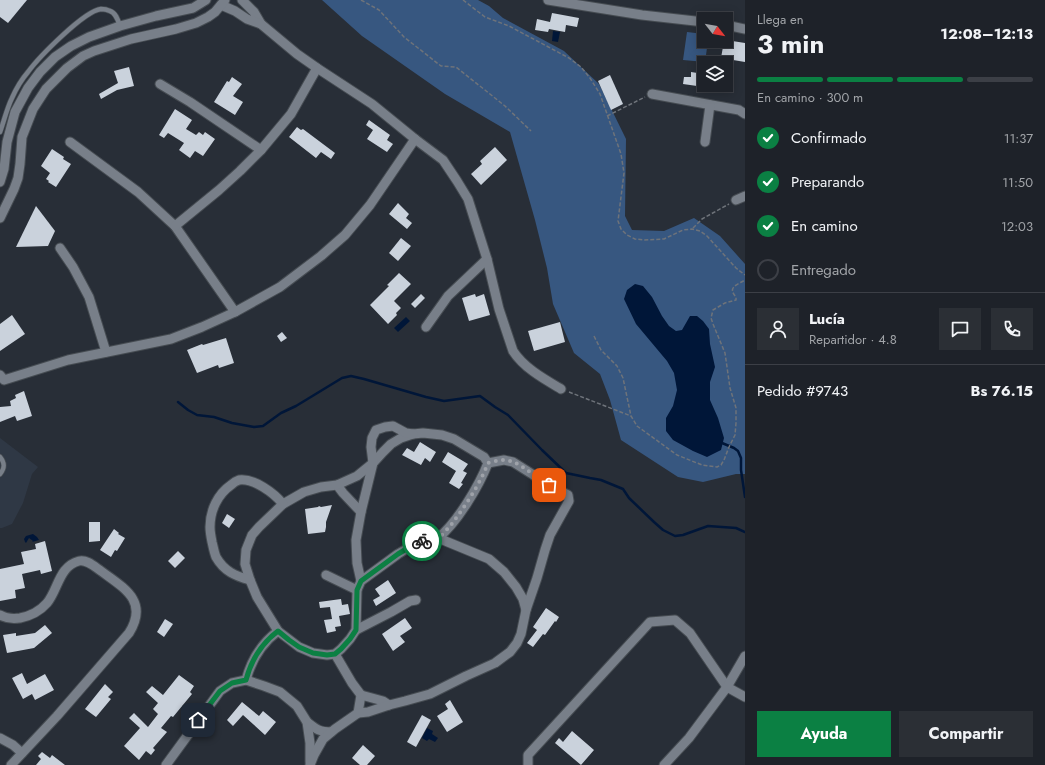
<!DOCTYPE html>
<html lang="es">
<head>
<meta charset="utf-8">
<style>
  body { margin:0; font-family:Jost,sans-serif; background:#2b2f35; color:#f1f3f6; height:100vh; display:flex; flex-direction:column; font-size:15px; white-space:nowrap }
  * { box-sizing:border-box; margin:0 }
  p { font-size:13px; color:#a1a4a8 }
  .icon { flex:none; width:22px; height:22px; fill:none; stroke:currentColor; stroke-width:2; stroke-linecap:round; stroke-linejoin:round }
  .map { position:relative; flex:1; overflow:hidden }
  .panel { display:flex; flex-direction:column; background:#1e2229; width:300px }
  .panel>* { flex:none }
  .needle { width:26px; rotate:121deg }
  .controls { position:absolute; left:697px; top:12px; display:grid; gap:8px }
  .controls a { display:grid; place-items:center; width:36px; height:36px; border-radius:0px; background:#1e2229; box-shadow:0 2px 10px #0003,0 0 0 1px #3c3f46; font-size:20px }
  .pin { position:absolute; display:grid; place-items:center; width:34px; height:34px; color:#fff; margin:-17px; border-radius:8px; box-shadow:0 2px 6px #0006 }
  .courier { position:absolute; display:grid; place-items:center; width:40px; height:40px; margin:-20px; border:3px solid #0b8043; border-radius:50%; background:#fff; color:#222; box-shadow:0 1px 5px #0007 }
  .overview em { font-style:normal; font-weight:700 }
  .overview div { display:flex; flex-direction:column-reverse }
  .overview { display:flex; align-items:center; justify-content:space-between; height:68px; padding:0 12px }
  h1 { font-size:26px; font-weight:700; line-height:30px }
  .bar { display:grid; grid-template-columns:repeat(4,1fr); gap:6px 4px; align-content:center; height:48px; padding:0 12px }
  .bar i { height:5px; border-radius:3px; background:#3c3f46 }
  .bar .active { background:#0b8043 }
  .bar p { grid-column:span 4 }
  .line { display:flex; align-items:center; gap:10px; padding:0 12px; border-top:1px solid #3c3f46 }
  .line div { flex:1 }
  .round { display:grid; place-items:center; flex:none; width:42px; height:42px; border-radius:0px; background:#2b2f35 }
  ol { padding:0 12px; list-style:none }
  li { display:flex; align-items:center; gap:12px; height:44px }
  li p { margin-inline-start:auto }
  li .icon { padding:4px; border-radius:50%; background:#0b8043; color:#fff; stroke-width:4 }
  li:last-child { color:#a1a4a8 }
  li i { width:22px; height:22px; border:2px solid #3c3f46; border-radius:50% }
  .action { display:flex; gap:8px; margin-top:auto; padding:8px 12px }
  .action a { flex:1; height:46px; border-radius:0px; background:#0b8043; color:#fff; font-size:16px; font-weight:700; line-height:46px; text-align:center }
  .action a+a { background:#2b2f35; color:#f1f3f6 }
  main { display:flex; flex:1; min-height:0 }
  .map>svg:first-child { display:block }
  .built { fill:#2f3845 }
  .green { fill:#375780 }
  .water { fill:#001638 }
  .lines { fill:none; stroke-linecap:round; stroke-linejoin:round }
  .stream { stroke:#001638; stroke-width:2.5 }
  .building { fill:#cad2dc }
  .lane-casing { stroke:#464c52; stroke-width:6 }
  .street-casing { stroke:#464c52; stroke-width:11 }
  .path { stroke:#6e737a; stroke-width:1.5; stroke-dasharray:4 2; stroke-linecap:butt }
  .lane { stroke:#787f89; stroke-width:4.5 }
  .street { stroke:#787f89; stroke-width:9 }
  .done { stroke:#9ea2a9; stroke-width:4; stroke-dasharray:0 7.2 }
  .route { stroke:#0b8043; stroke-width:5 }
</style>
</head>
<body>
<main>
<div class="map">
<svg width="745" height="765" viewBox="0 0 745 765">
  <rect width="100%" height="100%" fill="#282e37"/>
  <path class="built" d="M0,438L38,467L32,474L23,503L12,524L2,528H0Z"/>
  <g class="green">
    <path d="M322,0H478L489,6L503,18L564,51L599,84L626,139L625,216L632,230L664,231L694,218L720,236L745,264V474H736L703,482L678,477L621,440L610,400L600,374L574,353L553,304L547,268L535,220L510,132L445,94L362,36Z"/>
    <path d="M687,32L704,34V41H708L705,62L683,60Z"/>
  </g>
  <g class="water">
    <path d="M553,31L560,32L558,42L552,41Z"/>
    <path d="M635,284L643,286L652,297L662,316L669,326L676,331L682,330L690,316H697L703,321L709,329L710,344L715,367L710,382V400L718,418L724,438L721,450L707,457L693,451L673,440L666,431V418L673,406L677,390L674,373L667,361L636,324L624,299L627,290Z"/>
    <path d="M406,317L410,321L398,332L394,328Z"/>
    <path d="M33,534L37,537L39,540L32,542L33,541L29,538L26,543L25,542L24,539L26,536Z"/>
    <path d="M427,728L433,731L432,734L438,738L435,742L429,739L427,741L422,738Z"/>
  </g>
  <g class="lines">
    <g class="stream">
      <path d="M178,402L188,410L197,415L214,417L232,423L254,427L263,426L281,413L296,406L342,378L351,376L364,379L426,397L444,401L480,396L495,407L508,415L542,450L566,473L590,478L601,480L623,489L629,498L654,522L663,530L675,536L683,535L708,526L736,528L745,532"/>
      <path d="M722,443L734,448L738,451L741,458V470L745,497"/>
    </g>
  </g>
  <g class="building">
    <path d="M0,0H27L8,23L0,17Z"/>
    <path d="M552,13L579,18L577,27L566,25L565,32L549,29L548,32L535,30L537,19L550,22Z"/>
    <path d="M726,40L745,43V62L721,58L724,41H726Z"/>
    <path d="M129,67L134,86L117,90L101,99L99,94L118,83L114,71Z"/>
    <path d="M691,72L704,74V87L683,84L684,77H691Z"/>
    <path d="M610,75L623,104L611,110L598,81Z"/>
    <path d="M232,77L242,84L233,96L243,102L235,115L214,102L227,81L229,82Z"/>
    <path d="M175,109L192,120L186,129L196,135L199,132L203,135L205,132L215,139L203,156L195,151L190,158L179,150L184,143L168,133L164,138L159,135Z"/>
    <path d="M369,120L390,135L387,140L393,144L387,152L367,139L373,130L366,125Z"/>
    <path d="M297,127L301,130L303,129L335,153L331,159L321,152L316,158L289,137Z"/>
    <path d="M495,147L507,160L481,185L471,174L482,164L480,161Z"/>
    <path d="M52,149L64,157L63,159L71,164L56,187L48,182L49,181L46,179L50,173L41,166Z"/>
    <path d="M398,203L409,214L406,218L412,223L407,229L389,214Z"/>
    <path d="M36,206L55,231L48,246L16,247Z"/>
    <path d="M401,238L411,246L398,261L389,253Z"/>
    <path d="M399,273L411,284L394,301L401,308L396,313L397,315L388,324L370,305L389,286L387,285Z"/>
    <path d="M421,294L425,298L415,308L411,304Z"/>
    <path d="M475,294L476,297L484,294L490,315L469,321L462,298Z"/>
    <path d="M12,315L25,334L0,351V324Z"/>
    <path d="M560,322L565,342L534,351L528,331Z"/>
    <path d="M282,332L287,338L281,342L277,336Z"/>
    <path d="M226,338L234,363L219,368L218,365L197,373L187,350L202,344L203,345Z"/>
    <path d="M24,391L32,416L17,421L15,416L0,422V407L11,406L10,401L16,398L15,395Z"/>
    <path d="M420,442L436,452L430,462L425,458L421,465L402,455L407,448L414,452Z"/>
    <path d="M448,452L468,464L463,471L467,473L461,483L463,484L459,489L449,483L456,471L442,462Z"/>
    <path d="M332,505L326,522V527L325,532L308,534L305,509L318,507L319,506L321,507Z"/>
    <path d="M227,514L235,519L229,528L222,523Z"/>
    <path d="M89,522H100V541L89,542Z"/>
    <path d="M114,529L119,533L118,534L125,538L117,551L115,550L111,557L100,550Z"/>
    <path d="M45,541L52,571L41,574L40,570L22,574L25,588L15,590L16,598L0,601V569L24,564L21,552L36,549L35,544Z"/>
    <path d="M178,551L185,558L175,568L168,561Z"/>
    <path d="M388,580L396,593L376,606L373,600L380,596L375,589Z"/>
    <path d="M341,599L342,605L348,604L350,614L339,616L341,626L335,627L336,631L327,633L324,620L332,619L330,607L320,608L319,602Z"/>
    <path d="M546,608L559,617L556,622L555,621L545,635L543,634L533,647L527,643L537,630L533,627Z"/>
    <path d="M405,618L412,628L400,636L405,642L393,651L382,634Z"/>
    <path d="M165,619L173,624L164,637L157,632Z"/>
    <path d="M45,625L52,633L34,648L7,653L3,635L16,633V636L35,633Z"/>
    <path d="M22,673L27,684L45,674L54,690L35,700L32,694L23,699L12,678Z"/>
    <path d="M179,675L194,686L190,692L192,694L173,717L171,716L161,728L167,732L153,748L155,750L151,755L146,751L139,760L124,746L140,728L129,718L134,713L148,727L158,714L153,709L158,703L146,692L152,686L163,695Z"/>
    <path d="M105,684L113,692L108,697L111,699L96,717L85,709Z"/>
    <path d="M450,700L463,722L447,732L437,716L448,709L445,704Z"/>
    <path d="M242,702L259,716L263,711L276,722L265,735L243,715L233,726L227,720Z"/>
    <path d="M422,715L431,720L416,747L407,742Z"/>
    <path d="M572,731L594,750L581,765L555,743L559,738L563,742Z"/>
    <path d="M363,745L375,756L367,765H360L352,758Z"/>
    <path d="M42,752L50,758L52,755L65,765H36L41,759L38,756Z"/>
  </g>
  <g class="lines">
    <g class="lane-casing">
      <g id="lane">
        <path d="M0,132C4,121 7,108 12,98C16,89 22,79 28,72C39,57 84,11 101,9C104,9 108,10 110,11C116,13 118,20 120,26"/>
        <path d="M0,457C5,463 5,468 0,474"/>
      </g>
    </g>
    <g class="street-casing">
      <g id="street">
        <path d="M242,0L254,12L261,24L297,54L317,68L372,104L415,139L443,160L457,181L468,199L487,259L499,309L513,351C524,368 544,379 561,389"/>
        <path d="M548,0L642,15L704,22"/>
        <path d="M221,5L235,11L247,19L261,24"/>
        <path d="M726,25L745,29"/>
        <path d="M160,84L190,102L261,150"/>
        <path d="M652,94L739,110L745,114"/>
        <path d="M70,142L138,192L175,226L235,312"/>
        <path d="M705,142L710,105"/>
        <path d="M0,182L4,169L7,142L15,112L28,88L40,72L55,57L71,46L89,37L120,26L156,16L193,8L206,0"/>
        <path d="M736,200L745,196"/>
        <path d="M0,218L14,189L18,178L20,164L22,137L33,109L46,89L67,68L83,56L94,51L131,39L176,29L196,23L208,17L215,12L225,0"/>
        <path d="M175,226L219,190L240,171L261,150L291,114L317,68"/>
        <path d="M60,248L73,267L89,297L106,352"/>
        <path d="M426,327L448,296L487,259"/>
        <path d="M0,375L4,380L68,360L171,339L202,327L235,312L280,287L321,256L345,235L370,205L415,139"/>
        <path d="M337,485L343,493L361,512"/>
        <path d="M438,538C457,523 479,486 488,463L484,457L454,439L442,435L423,433L413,434L401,438L391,444L383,452L373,463L357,476L337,485L321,487L304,492L283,504L259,527L252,535L246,550L245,564L250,580L257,597L278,631L299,647L313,653L327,655L335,654L341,649L350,639L356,630L357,590L361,581L398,554L418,542L438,538L489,559L504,572L516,587L523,599L526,610"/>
        <path d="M326,575L357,590"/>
        <path d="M250,580C235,576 224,571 216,557C214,552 213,546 212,542C211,537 210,532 210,527C210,510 218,494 231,485C233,483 236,481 239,480C254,478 274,493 283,504"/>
        <path d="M361,581L357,563L356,540L361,512L373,463L371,447L372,438L376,430L385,427L393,426L406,433L413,434"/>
        <path d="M0,615C7,619 13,619 20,618C30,616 40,611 47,603C58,590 59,566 79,561C87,559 95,567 101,571C124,588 149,601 129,633L57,716L11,765"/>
        <path d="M356,630L391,612L410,601L416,600"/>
        <path d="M335,654L352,683L361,695L358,713"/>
        <path d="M246,680C251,661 262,643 278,631"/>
        <path d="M361,695L383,701L389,705"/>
        <path d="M307,722C316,729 319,732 331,732"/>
        <path d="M0,738L13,745L22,753"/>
        <path d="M166,765L220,691L232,683L246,680L264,686L280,692L297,706L307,722L310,743V762"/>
        <path d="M310,765L314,755L323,739L335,729L358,713L368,712L389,705L405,701L430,694L466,676L495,663L510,652L517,643L521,634L526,610L537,578L545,550L550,535L569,501L568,495L541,481L532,474L513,462L504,460L488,463"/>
        <path d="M528,765V755L650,622L675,620L690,633L727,687L745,697"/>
        <path d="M664,765L689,738L727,687L745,656"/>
      </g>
    </g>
    <g class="path">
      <path d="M361,0L379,10L404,37L441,66L456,67L505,106L531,131"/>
      <path d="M463,0L485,17L509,26L569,58L581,67L590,78L600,94L621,154L624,173L618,221L621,229L627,235L635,239L644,240L664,239L683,230L692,229L700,231L707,236L736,268L745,275"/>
      <path d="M607,116L645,97"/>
      <path d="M693,228L702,219L729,204"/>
      <path d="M594,336L601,350L617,366L623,378L631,416L637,426L677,455L702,465L717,467L721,465L724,460L729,447L735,435L736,423V408L730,388L725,353L713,324L711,318L713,310L725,303L736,300V297C727,287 737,285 745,280"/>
      <path d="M569,392L631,416"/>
    </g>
    <use href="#lane" class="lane"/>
    <use href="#street" class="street"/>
  </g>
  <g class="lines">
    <path class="done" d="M422,541C427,540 433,540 438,538C443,535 447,529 451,525C465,506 479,486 488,463C492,462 498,460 504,460C519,460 535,478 549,485"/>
    <path class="route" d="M198,720L220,691L232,683L246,680C251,661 262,643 278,631L289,640L299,647L313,653L327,655L335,654L341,649L350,639L356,630L357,590L361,581L398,554L418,542L422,541"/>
  </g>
</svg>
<div class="controls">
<a><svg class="needle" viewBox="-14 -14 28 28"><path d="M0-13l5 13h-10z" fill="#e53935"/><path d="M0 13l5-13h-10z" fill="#a1a4a8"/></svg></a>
<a><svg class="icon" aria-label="layers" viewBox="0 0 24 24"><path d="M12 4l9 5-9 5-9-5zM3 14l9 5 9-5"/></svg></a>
</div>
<div class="pin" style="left:549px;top:485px;background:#ea580c"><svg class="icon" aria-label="bag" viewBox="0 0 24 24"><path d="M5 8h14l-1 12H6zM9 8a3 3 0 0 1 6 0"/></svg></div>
<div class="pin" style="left:198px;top:720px;background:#1f2937"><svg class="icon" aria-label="home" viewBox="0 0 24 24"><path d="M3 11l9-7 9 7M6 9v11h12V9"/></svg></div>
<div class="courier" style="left:422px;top:541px"><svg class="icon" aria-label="bike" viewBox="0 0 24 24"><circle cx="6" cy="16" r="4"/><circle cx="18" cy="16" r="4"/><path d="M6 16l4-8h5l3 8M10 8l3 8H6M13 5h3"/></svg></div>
</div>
<section class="panel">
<div class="overview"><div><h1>3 min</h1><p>Llega en</p></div><em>12:08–12:13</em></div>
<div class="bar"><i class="active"></i><i class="active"></i><i class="active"></i><i></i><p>En camino · 300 m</p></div>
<ol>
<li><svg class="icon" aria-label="check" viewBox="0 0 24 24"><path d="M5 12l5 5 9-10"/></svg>Confirmado<p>11:37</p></li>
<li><svg class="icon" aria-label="check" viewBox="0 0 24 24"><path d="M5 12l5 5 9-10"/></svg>Preparando<p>11:50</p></li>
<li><svg class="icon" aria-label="check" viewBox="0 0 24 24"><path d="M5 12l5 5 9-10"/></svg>En camino<p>12:03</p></li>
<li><i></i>Entregado</li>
</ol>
<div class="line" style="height:72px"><a class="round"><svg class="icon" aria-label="person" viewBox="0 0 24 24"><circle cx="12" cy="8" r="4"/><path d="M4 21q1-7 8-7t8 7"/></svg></a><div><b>Lucía</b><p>Repartidor · 4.8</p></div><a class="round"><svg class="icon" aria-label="chat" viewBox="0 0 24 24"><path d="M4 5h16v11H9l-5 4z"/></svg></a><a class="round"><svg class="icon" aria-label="phone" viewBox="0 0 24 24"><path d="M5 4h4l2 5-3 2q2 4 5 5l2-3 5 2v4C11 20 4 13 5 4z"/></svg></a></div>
<div class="line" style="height:52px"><div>Pedido #9743</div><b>Bs 76.15</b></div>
<div class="action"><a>Ayuda</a><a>Compartir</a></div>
</section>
</main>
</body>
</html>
